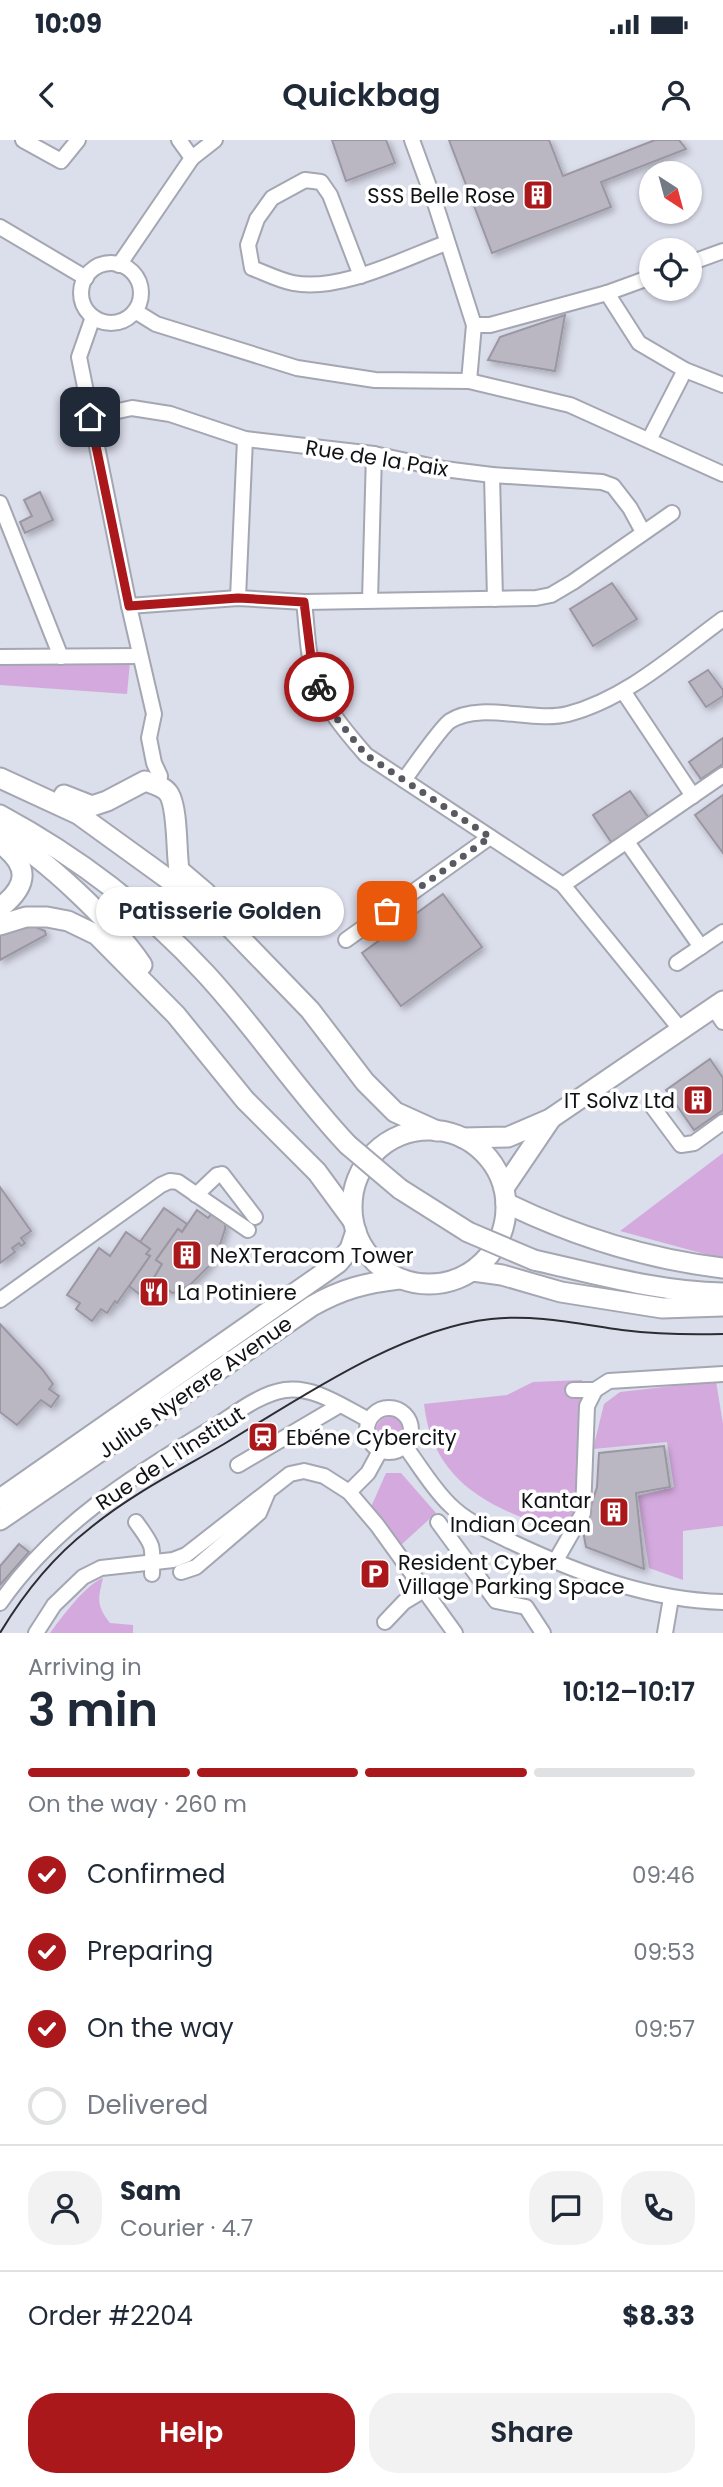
<!DOCTYPE html>
<html lang="en">
<head>
<meta charset="utf-8">
<style>
  body { margin:0; font-family:Poppins,sans-serif; background:#f2f2f3; color:#1f2937; height:100vh; display:flex; flex-direction:column; font-size:26px; white-space:nowrap }
  * { box-sizing:border-box; margin:0 }
  p { font-size:23px; color:#747a83 }
  .icon { flex:none; width:38px; height:38px; fill:none; stroke:currentColor; stroke-width:2; stroke-linecap:round; stroke-linejoin:round }
  .map { position:relative; height:1493px; overflow:hidden }
  .panel { display:flex; flex-direction:column; background:#fff; flex:1 }
  .panel>* { flex:none }
  .needle { width:46px; rotate:144deg }
  .controls { position:absolute; left:639px; top:21px; display:grid; gap:14px }
  .controls a { display:grid; place-items:center; width:63px; height:63px; border-radius:50%; background:#fff; box-shadow:0 2px 5px #0004; font-size:35px }
  .pin { position:absolute; display:grid; place-items:center; width:60px; height:60px; color:#fff; margin:-30px; border-radius:14px; box-shadow:0 4px 10px #0006 }
  .courier { position:absolute; display:grid; place-items:center; width:70px; height:70px; margin:-35px; border:5px solid #ab181b; border-radius:50%; background:#fff; color:#222; box-shadow:0 2px 9px #0007 }
  .bubble { position:absolute; height:49px; border-radius:24px; background:#fff; box-shadow:0 2px 5px #0004; font-size:23px; font-weight:600; line-height:49px; text-align:center }
  .overview em { font-style:normal; font-weight:600 }
  .overview div { display:flex; flex-direction:column-reverse }
  .overview { display:flex; align-items:center; justify-content:space-between; height:119px; padding:0 28px }
  h1 { font-size:46px; font-weight:600; line-height:52px }
  .bar { display:grid; grid-template-columns:repeat(4,1fr); gap:10px 7px; align-content:center; height:84px; padding:0 28px }
  .bar i { height:9px; border-radius:5px; background:#e0e1e3 }
  .bar .current { background:#ab181b }
  .bar p { grid-column:span 4 }
  .line { display:flex; align-items:center; gap:18px; padding:0 28px; border-top:2px solid #e0e1e3 }
  .line div { flex:1 }
  .round { display:grid; place-items:center; flex:none; width:74px; height:74px; border-radius:28px; background:#f2f2f3 }
  ol { padding:0 28px; list-style:none }
  li { display:flex; align-items:center; gap:21px; height:77px }
  li p { margin-inline-start:auto }
  li .icon { padding:7px; border-radius:50%; background:#ab181b; color:#fff; stroke-width:4 }
  li:last-child { color:#747a83 }
  li i { width:38px; height:38px; border:4px solid #e0e1e3; border-radius:50% }
  .cta { display:flex; gap:14px; margin-top:auto; padding:14px 28px }
  .cta a { flex:1; height:80px; border-radius:28px; background:#ab181b; color:#fff; font-size:28px; font-weight:600; line-height:80px; text-align:center }
  .cta a+a { background:#f2f2f3; color:#1f2937 }
  .status { display:flex; justify-content:space-between; align-items:center; height:49px; padding:0 35px; background:#fff; direction:ltr }
  .status svg { height:19px; fill:currentColor }
  header { display:flex; justify-content:space-between; align-items:center; height:91px; padding:0 28px; background:#fff; font-size:32px; font-weight:600 }
  .map>svg:first-child { display:block }
  .green { fill:#d4aade }
  .building { fill:#bab7c3; stroke:#9a97a3; stroke-width:2; filter:url(#shadow) }
  .lines { fill:none; stroke-linecap:round; stroke-linejoin:round }
  .minor-casing { stroke:#a4a7b2; stroke-width:18 }
  .major-casing { stroke:#a4a7b2; stroke-width:23 }
  .minor { stroke:#fff; stroke-width:14 }
  .major { stroke:#fff; stroke-width:19 }
  .tram { stroke:#2c2d33; stroke-width:2 }
  .major-bridge-casing { stroke:#a4a7b2; stroke-width:23; stroke-linecap:butt }
  .major-bridge { stroke:#fff; stroke-width:19 }
  .done { stroke:#585961; stroke-width:7; stroke-dasharray:0 12.6 }
  .route { stroke:#ab181b; stroke-width:9 }
  .labels { text-anchor:middle; dominant-baseline:central; stroke-width:7; stroke-linejoin:round; paint-order:stroke }
  .poi-label { font-size:21px; fill:#111216; stroke:#fff; text-anchor:start }
  .street-label { font-size:21px; fill:#111216; stroke:#fff }
</style>
</head>
<body>
<div class="status"><b>10:09</b><svg viewBox="0 0 49 12"><path d="M0 12V9h3v3zM5 12V6h3v6zM10 12V3h3v9zM15 12V0h3v12zM26 1h20v11H26zM47 4h2v5h-2z"/></svg></div>
<header><svg class="icon" aria-label="back" viewBox="0 0 24 24"><path d="M15 5l-7 7 7 7"/></svg>Quickbag<svg class="icon" aria-label="person" viewBox="0 0 24 24"><circle cx="12" cy="8" r="4"/><path d="M4 21q1-7 8-7t8 7"/></svg></header>
<div class="map">
<svg width="723" height="1493" viewBox="0 0 723 1493">
  <defs>
    <filter id="shadow"><feDropShadow dx="3" dy="3" stdDeviation="3.5" flood-color="#0004"/></filter>
  </defs>
  <rect width="100%" height="100%" fill="#dbdeeb"/>
  <g class="green">
    <path d="M0,521L130,522L127,554L0,545Z"/>
    <path d="M723,1013V1119L620,1091Z"/>
    <path d="M582,1240L577,1367L562,1391C493,1370 433,1344 424,1264L507,1255L533,1242Z"/>
    <path d="M716,1241L723,1284V1386L683,1391V1440L649,1428L638,1356L674,1347L667,1302L593,1309L604,1264L620,1252Z"/>
    <circle cx="390" cy="1291" r="14"/>
    <path d="M386,1333H401L436,1373L401,1405L371,1367Z"/>
    <path d="M103,1438C98,1459 96,1465 110,1483L133,1485V1493H50C62,1477 85,1445 103,1438Z"/>
  </g>
  <g class="building">
    <path d="M332,0H386L395,23L346,41Z"/>
    <path d="M449,0H549L563,36L655,0H679L686,9L601,42L611,67L492,113Z"/>
    <path d="M565,175L555,231L488,220L500,197Z"/>
    <path d="M40,352L53,380L25,393L20,382L32,376L24,360Z"/>
    <path d="M612,443L637,479L593,506L570,469Z"/>
    <path d="M708,530L723,550V556L706,567L689,542Z"/>
    <path d="M723,598V624L701,639L689,622Z"/>
    <path d="M630,651L650,680L611,702L593,675Z"/>
    <path d="M723,655V713L695,675Z"/>
    <path d="M443,754L482,807L401,866L362,813Z"/>
    <path d="M33,786L45,791L46,795L0,820V794Z"/>
    <path d="M710,919L723,938V970L694,990L666,950Z"/>
    <path d="M0,1047L31,1091L21,1098L25,1103L21,1106L19,1103L12,1108L15,1112L0,1123Z"/>
    <path d="M164,1068L187,1084L182,1092L178,1089L156,1120L162,1124L148,1148L154,1153L148,1161L129,1146L150,1116L146,1114L150,1109L140,1102Z"/>
    <path d="M197,1070L208,1078L212,1073L226,1077L225,1089L218,1111L209,1126L191,1144L177,1152L172,1153L166,1148L160,1156L148,1148L162,1124L156,1120L178,1089L182,1092Z"/>
    <path d="M126,1092L150,1109L146,1114L150,1116L117,1163L115,1161L107,1173L101,1169L92,1181L76,1169L80,1163L67,1155L99,1108L110,1116Z"/>
    <path d="M0,1184L42,1229L53,1244L49,1249L59,1256L51,1267L41,1260L17,1285L0,1272Z"/>
    <path d="M664,1306L670,1347L636,1353L644,1429L586,1407L583,1391L597,1347L599,1313Z"/>
    <path d="M19,1404L29,1412L0,1445V1426Z"/>
  </g>
  <g class="lines">
    <g class="minor-casing">
      <g id="minor">
        <path d="M23,0L61,21L78,0"/>
        <path d="M179,0L192,18"/>
        <path d="M412,0L436,66L474,185L469,241"/>
        <path d="M0,87L86,138"/>
        <path d="M690,123L723,111"/>
        <circle cx="111" cy="153" r="30"/>
        <path d="M119,125L192,18L215,0"/>
        <path d="M361,136L330,55L321,42L305,40L272,58L257,79L248,105L252,128C265,133 279,140 293,143C340,152 403,119 446,103"/>
        <path d="M607,153L639,203L685,230L723,245"/>
        <path d="M135,171L156,184L297,228L375,240L469,241L570,265L723,334"/>
        <path d="M93,177L79,217L129,466L154,574L149,598L154,623L160,636L159,646"/>
        <path d="M474,185H490L607,153L651,137"/>
        <path d="M90,277L132,268L170,274L245,299L374,314L444,329L492,335L602,342L613,346L630,368L643,392"/>
        <path d="M649,300L685,230"/>
        <path d="M492,335L495,459"/>
        <path d="M0,363L61,517"/>
        <path d="M238,458L245,299"/>
        <path d="M370,460L374,314"/>
        <path d="M304,462C307,485 307,510 313,533C322,564 345,591 366,615L563,745L681,890"/>
        <path d="M129,466L238,458L304,462L536,458L551,455L573,442L672,373"/>
        <path d="M0,517L139,516"/>
        <path d="M623,551L693,656"/>
        <path d="M404,640C413,628 441,587 450,581C481,561 533,583 568,574C626,559 675,514 723,479"/>
        <path d="M627,702L701,807"/>
        <path d="M563,745L723,635"/>
        <path d="M346,800L490,697"/>
        <path d="M677,823L723,792"/>
        <path d="M713,867L723,882"/>
        <path d="M652,966L681,1005L694,1003L723,982"/>
        <path d="M196,1055L217,1035L222,1034L255,1077"/>
        <path d="M0,1160L161,1045L170,1041L178,1042L248,1090"/>
        <path d="M573,1250H595L609,1241L723,1234"/>
        <circle cx="389" cy="1290" r="22"/>
        <path d="M405,1306C419,1325 433,1349 450,1365C468,1383 492,1392 514,1403C580,1434 649,1460 723,1462"/>
        <path d="M238,1325L340,1265"/>
        <path d="M349,1352L368,1333L380,1311"/>
        <path d="M136,1382C154,1407 153,1404 152,1434"/>
        <path d="M438,1382L496,1461L526,1467L543,1493"/>
        <path d="M555,1422L583,1373L587,1266L595,1250"/>
        <path d="M181,1432L196,1427L259,1373L267,1354"/>
        <path d="M0,1463C54,1385 134,1335 214,1287C235,1274 259,1254 285,1250C315,1246 343,1267 369,1280"/>
        <path d="M385,1482L404,1462L424,1450"/>
        <path d="M36,1493L54,1465L83,1437L101,1428L173,1420L186,1415L290,1334L304,1331L324,1336L349,1352L377,1385L455,1493"/>
        <path d="M665,1493L671,1458"/>
      </g>
    </g>
    <g class="major-casing">
      <g id="major">
        <path d="M0,638L78,674L219,776L310,870L365,942L395,972L437,991"/>
        <path d="M64,655L92,666L107,661L145,641C153,644 164,646 169,654C178,669 176,710 179,730L206,753"/>
        <path d="M0,675C76,716 147,770 205,833C256,888 297,951 348,1005"/>
        <path d="M0,692C44,717 113,782 142,825"/>
        <path d="M0,703C30,726 29,745 0,768"/>
        <path d="M0,785L26,777H47L68,781L97,795L176,875L245,960L317,1032L353,1081"/>
        <circle cx="429" cy="1067" r="77"/>
        <path d="M463,998L508,997L550,979L723,861"/>
        <path d="M504,1048L550,980"/>
        <path d="M400,1049L468,1092"/>
        <path d="M506,1063C574,1096 648,1119 723,1128"/>
        <path d="M534,1120C596,1134 659,1152 723,1153"/>
        <path d="M473,1131L502,1135L561,1152L662,1168L723,1166"/>
        <path d="M0,1359L338,1123L350,1109L356,1091"/>
        <path d="M0,1380L312,1166C342,1149 365,1143 399,1139"/>
      </g>
    </g>
    <use href="#minor" class="minor"/>
    <use href="#major" class="major"/>
    <path class="tram" d="M0,1493C24,1453 53,1417 89,1389C130,1355 178,1331 224,1304C302,1257 400,1189 491,1179C535,1174 579,1184 622,1190C655,1194 690,1195 723,1194"/>
    <g class="major-bridge-casing">
      <g id="major-bridge">
        <path d="M348,1005L400,1049"/>
        <path d="M468,1092L534,1120"/>
      </g>
    </g>
    <use href="#major-bridge" class="major-bridge"/>
  </g>
  <g class="lines">
    <path class="done" d="M319,547L333,574L366,615L490,697L387,771"/>
    <path class="route" d="M90,277L129,466L238,458L304,462L313,533L319,547"/>
  </g>
  <defs>
    <g id="building-square" transform="scale(1.575)"><rect x="-9" y="-9" width="18" height="18" rx="4" fill="#ab181b" stroke="#fff"/><path d="M-4-6H4V6H1V3H-1V6H-4ZM-2.5-4.3h1.7v1.8h-1.7ZM.8-4.3h1.7v1.8H.8ZM-2.5-1h1.7V.8h-1.7ZM.8-1h1.7V.8H.8Z" fill="#fff"/></g>
    <g id="restaurant-square" transform="scale(1.575)"><rect x="-9" y="-9" width="18" height="18" rx="4" fill="#ab181b" stroke="#fff"/><path d="M-5-6h1v4h1v-4h1v4h1v-4h1v5L-1.5 .5V6h-2V.5L-5-1ZM5-6V6H3V1.5H1.5Q1.5-4 5-6Z" fill="#fff"/></g>
    <g id="station-square" transform="scale(1.575)"><rect x="-9" y="-9" width="18" height="18" rx="4" fill="#ab181b" stroke="#fff"/><path d="M-3-6H3Q5-6 5-4V2Q5 4 3 4L4.5 6H3L1.5 4h-3L-3 6H-4.5L-3 4Q-5 4-5 2V-4Q-5-6-3-6ZM-3.5-4v3h7v-3ZM-3.5 1v1.5H-2V1ZM2 1v1.5H3.5V1Z" fill="#fff"/></g>
    <g id="parking-square" transform="scale(1.575)"><rect x="-9" y="-9" width="18" height="18" rx="4" fill="#ab181b" stroke="#fff"/><path d="M-3.5-5.5H1a3.5 3.5 0 0 1 0 7H-1V5.5H-3.5ZM-1-3.4V-.6H.8a1.4 1.4 0 0 0 0-2.8Z" fill="#fff"/></g>
  </defs>
  <g fill-rule="evenodd">
    <use href="#building-square" x="538" y="55"/>
    <use href="#building-square" x="698" y="960"/>
    <use href="#building-square" x="187" y="1115"/>
    <use href="#restaurant-square" x="154" y="1152"/>
    <use href="#station-square" x="263" y="1297"/>
    <use href="#building-square" x="614" y="1372"/>
    <use href="#parking-square" x="375" y="1434"/>
  </g>
  <g class="labels">
    <g class="poi-label">
      <text x="515" y="55" text-anchor="end">SSS Belle Rose</text>
      <text x="675" y="960" text-anchor="end">IT Solvz Ltd</text>
      <text x="210" y="1115">NeXTeracom Tower</text>
      <text x="177" y="1152">La Potiniere</text>
      <text x="286" y="1297">Ebéne Cybercity</text>
      <text x="591" y="1360" text-anchor="end">Kantar<tspan x="591" dy="24">Indian Ocean</tspan></text>
      <text x="398" y="1422">Resident Cyber<tspan x="398" dy="24">Village Parking Space</tspan></text>
    </g>
    <g class="street-label">
      <text transform="translate(377 318) rotate(9)">Rue de la Paix</text>
      <text transform="translate(195 1247) rotate(-35)">Julius Nyerere Avenue</text>
      <text transform="translate(170 1318) rotate(-33)">Rue de L l'Institut</text>
    </g>
  </g>
</svg>
<div class="controls">
<a><svg class="needle" viewBox="-14 -14 28 28"><path d="M0-13l5 13h-10z" fill="#e53935"/><path d="M0 13l5-13h-10z" fill="#747a83"/></svg></a>
<a><svg class="icon" aria-label="locate" viewBox="0 0 24 24"><circle cx="12" cy="12" r="6"/><path d="M12 2v4M12 18v4M2 12h4M18 12h4"/></svg></a>
</div>
<div class="pin" style="left:387px;top:771px;background:#ea580c"><svg class="icon" aria-label="bag" viewBox="0 0 24 24"><path d="M5 8h14l-1 12H6zM9 8a3 3 0 0 1 6 0"/></svg></div>
<div class="pin" style="left:90px;top:277px;background:#1f2937"><svg class="icon" aria-label="home" viewBox="0 0 24 24"><path d="M3 11l9-7 9 7M6 9v11h12V9"/></svg></div>
<div class="courier" style="left:319px;top:547px"><svg class="icon" aria-label="bike" viewBox="0 0 24 24"><circle cx="6" cy="16" r="4"/><circle cx="18" cy="16" r="4"/><path d="M6 16l4-8h5l3 8M10 8l3 8H6M13 5h3"/></svg></div>
<div class="bubble" style="left:96px;top:747px;width:248px">Patisserie Golden</div>
</div>
<section class="panel">
<div class="overview"><div><h1>3 min</h1><p>Arriving in</p></div><em>10:12–10:17</em></div>
<div class="bar"><i class="current"></i><i class="current"></i><i class="current"></i><i></i><p>On the way · 260 m</p></div>
<ol>
<li><svg class="icon" aria-label="check" viewBox="0 0 24 24"><path d="M5 12l5 5 9-10"/></svg>Confirmed<p>09:46</p></li>
<li><svg class="icon" aria-label="check" viewBox="0 0 24 24"><path d="M5 12l5 5 9-10"/></svg>Preparing<p>09:53</p></li>
<li><svg class="icon" aria-label="check" viewBox="0 0 24 24"><path d="M5 12l5 5 9-10"/></svg>On the way<p>09:57</p></li>
<li><i></i>Delivered</li>
</ol>
<div class="line" style="height:126px"><a class="round"><svg class="icon" aria-label="person" viewBox="0 0 24 24"><circle cx="12" cy="8" r="4"/><path d="M4 21q1-7 8-7t8 7"/></svg></a><div><b>Sam</b><p>Courier · 4.7</p></div><a class="round"><svg class="icon" aria-label="chat" viewBox="0 0 24 24"><path d="M4 5h16v11H9l-5 4z"/></svg></a><a class="round"><svg class="icon" aria-label="phone" viewBox="0 0 24 24"><path d="M5 4h4l2 5-3 2q2 4 5 5l2-3 5 2v4C11 20 4 13 5 4z"/></svg></a></div>
<div class="line" style="height:91px"><div>Order #2204</div><b>$8.33</b></div>
<div class="cta"><a>Help</a><a>Share</a></div>
</section>
</body>
</html>
